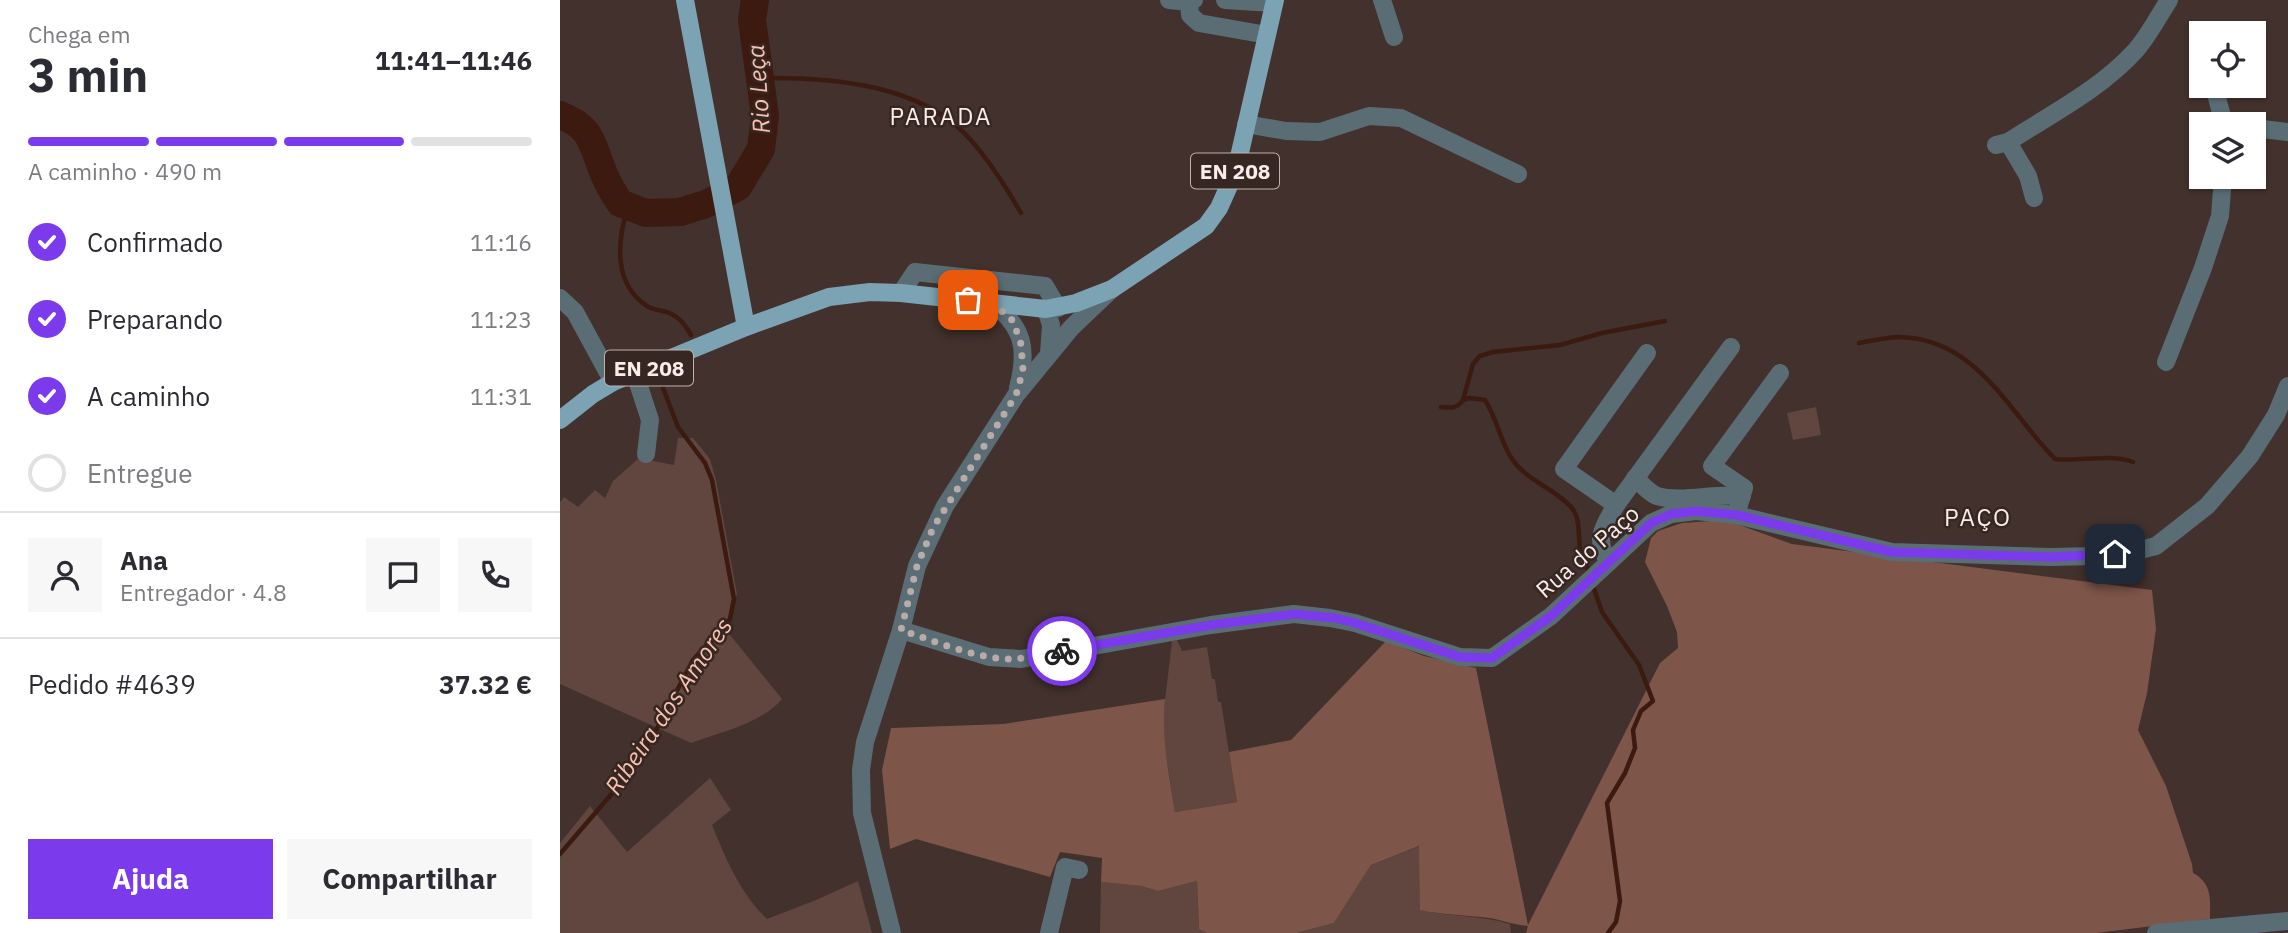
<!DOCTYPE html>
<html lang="pt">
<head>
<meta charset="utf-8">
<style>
  body { margin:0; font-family:"IBM Plex Sans",sans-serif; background:#f7f7f7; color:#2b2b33; height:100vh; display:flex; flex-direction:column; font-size:26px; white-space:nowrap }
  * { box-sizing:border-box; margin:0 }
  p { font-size:23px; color:#7c7c81 }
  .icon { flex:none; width:38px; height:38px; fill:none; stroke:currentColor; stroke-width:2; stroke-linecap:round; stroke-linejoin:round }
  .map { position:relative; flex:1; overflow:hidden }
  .drawer { display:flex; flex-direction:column; background:#fff; width:560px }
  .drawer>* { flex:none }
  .tools { position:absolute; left:1629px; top:21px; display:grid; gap:14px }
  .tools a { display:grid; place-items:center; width:77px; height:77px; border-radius:0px; background:#fff; box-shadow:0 2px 5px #0004; font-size:35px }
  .pin { position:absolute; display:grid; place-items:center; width:60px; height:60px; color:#fff; margin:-30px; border-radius:14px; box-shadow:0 4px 10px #0006 }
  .courier { position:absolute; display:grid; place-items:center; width:70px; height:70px; margin:-35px; border:5px solid #7c3aed; border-radius:50%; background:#fff; color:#222; box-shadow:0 2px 9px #0007 }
  .overview em { font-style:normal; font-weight:800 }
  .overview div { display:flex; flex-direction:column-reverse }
  .overview { display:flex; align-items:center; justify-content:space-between; height:119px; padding:0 28px }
  h1 { font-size:46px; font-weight:800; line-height:52px }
  .bar { display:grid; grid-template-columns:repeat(4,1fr); gap:10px 7px; align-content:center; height:84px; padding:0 28px }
  .bar i { height:9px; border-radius:5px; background:#e1e1e2 }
  .bar .active { background:#7c3aed }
  .bar p { grid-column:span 4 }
  .line { display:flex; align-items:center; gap:18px; padding:0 28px; border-top:2px solid #e1e1e2 }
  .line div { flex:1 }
  .round { display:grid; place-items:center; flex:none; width:74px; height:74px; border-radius:0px; background:#f7f7f7 }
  ol { padding:0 28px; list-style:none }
  li { display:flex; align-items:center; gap:21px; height:77px }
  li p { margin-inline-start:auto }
  li .icon { padding:7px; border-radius:50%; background:#7c3aed; color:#fff; stroke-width:4 }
  li:last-child { color:#7c7c81 }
  li i { width:38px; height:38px; border:4px solid #e1e1e2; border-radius:50% }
  .cta { display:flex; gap:14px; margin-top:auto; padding:14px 28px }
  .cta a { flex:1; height:80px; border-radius:0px; background:#7c3aed; color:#fff; font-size:28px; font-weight:800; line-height:80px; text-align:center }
  .cta a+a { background:#f7f7f7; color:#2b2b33 }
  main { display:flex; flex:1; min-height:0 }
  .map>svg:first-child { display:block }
  .green { fill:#60463f }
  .forest { fill:#7d5549 }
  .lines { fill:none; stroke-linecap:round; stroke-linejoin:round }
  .stream { stroke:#3c1a10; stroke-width:4.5 }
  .river { stroke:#3c1a10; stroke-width:28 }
  .minor { stroke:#5a6d75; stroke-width:18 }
  .major { stroke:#7ca3b3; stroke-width:18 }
  .done { stroke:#b9aba8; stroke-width:7; stroke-dasharray:0 12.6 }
  .route { stroke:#7c3aed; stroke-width:9 }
  .labels { text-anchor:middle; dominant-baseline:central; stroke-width:5; stroke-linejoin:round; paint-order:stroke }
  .shield { fill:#372722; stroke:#bfb2ae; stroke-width:2 }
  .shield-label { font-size:21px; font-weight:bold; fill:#f9edea }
  .street-label { font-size:23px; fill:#f9edea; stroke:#372722 }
  .water-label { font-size:24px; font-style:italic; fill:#fac1b1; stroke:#372722 }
  .neighbourhood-label { font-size:24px; letter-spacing:2px; fill:#f9edea; stroke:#372722 }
</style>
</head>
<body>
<main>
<section class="drawer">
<div class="overview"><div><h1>3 min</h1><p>Chega em</p></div><em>11:41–11:46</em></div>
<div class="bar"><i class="active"></i><i class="active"></i><i class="active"></i><i></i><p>A caminho · 490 m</p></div>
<ol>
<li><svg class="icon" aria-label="check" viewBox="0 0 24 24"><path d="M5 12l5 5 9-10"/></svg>Confirmado<p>11:16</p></li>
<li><svg class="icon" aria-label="check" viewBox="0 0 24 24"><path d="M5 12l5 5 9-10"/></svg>Preparando<p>11:23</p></li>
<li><svg class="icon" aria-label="check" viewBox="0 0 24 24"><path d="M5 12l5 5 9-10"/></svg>A caminho<p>11:31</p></li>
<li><i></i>Entregue</li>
</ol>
<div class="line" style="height:126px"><a class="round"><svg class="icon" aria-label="person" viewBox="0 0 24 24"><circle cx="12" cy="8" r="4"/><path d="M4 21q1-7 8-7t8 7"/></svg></a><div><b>Ana</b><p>Entregador · 4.8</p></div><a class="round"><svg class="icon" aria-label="chat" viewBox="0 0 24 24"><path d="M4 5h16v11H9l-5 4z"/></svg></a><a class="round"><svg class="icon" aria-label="phone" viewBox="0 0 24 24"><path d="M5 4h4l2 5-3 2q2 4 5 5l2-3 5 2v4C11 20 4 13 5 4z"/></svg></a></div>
<div class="line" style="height:91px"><div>Pedido #4639</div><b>37.32 €</b></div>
<div class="cta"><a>Ajuda</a><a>Compartilhar</a></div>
</section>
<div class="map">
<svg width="1728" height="933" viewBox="0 0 1728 933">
  <rect width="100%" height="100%" fill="#42312c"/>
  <g class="green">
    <path d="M1256,407L1261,435L1233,440L1227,413Z"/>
    <path d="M118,438H133L150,459L156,480L177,594L166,630L222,699C201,724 160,732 131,743L0,684V502L4,497L18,507L35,490L45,498L53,481L79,458L114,465Z"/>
    <path d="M617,640L622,651L647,647L652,679H655L658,702H661L677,802L615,812L605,749L603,717L612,641Z"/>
    <path d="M150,778L171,810L152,825C166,859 180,893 207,919L256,900L298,881L312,933H0V843L30,806L67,852Z"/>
    <path d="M860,846L861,910C890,917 921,915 950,924L951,933H736L774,923L811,865Z"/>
    <path d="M637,881L639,929L647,933H540L541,882L581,886L598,891Z"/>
  </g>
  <path class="forest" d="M1166,520L1232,544L1592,590L1596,629L1587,693L1578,730L1606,786L1632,864L1633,873C1653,884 1650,900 1650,919L1536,933H966L968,926C954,925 942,920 929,918C906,915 883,915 860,910L859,846L811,865L774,923L736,933H647L639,929L637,881L598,891L581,886L541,882L542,858L500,852L490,877L356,839L330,849L322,770L331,728L443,724L605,699C601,737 609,774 615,812L677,802L669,752L731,740L826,641L864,656L916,668L968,925L1100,663L1118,648L1117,632L1107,606L1085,562L1091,538L1098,531L1122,523Z"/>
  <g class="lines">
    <g class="stream">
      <path d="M199,78C269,77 359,83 409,138C430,161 446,187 461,213"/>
      <path d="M68,207C57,241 53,284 87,306C91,309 98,310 103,311C117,314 124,323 131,335"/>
      <path d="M1299,343C1311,341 1324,338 1337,337C1416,337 1447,410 1495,459C1521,462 1550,453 1573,462"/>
      <path d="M903,400L909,398L925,400C937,418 940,441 952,459C967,481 994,488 1011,507C1021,518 1018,536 1020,549C1022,558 1027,566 1030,575"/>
      <path d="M881,407C890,408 897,409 903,400L913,364L920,356L933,352L1000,345L1042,333L1105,321"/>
      <path d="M1032,583L1042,612L1079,665L1093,701L1081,711L1073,730L1075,748L1065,773L1047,803L1060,901L1056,922L1048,933"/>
      <path d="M0,854L67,776L93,736L133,660L170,619L174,599L152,480L145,463L118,427L103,388"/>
    </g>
    <path class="river" d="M0,115C34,128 31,144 44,174C48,184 54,194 60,203L86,213L120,212L146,204L178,187L201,149L205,116L192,20L195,0"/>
    <g class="minor">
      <path d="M609,0L629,2L634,0"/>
      <path d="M629,0L630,15L639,23L707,35"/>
      <path d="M665,0L714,3"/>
      <path d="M822,0L834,37"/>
      <path d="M1656,94L1664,124"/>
      <path d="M686,124L726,131L760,132L809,116L841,118L958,174"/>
      <path d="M1694,128L1728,132"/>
      <path d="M1448,142L1468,176L1474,198"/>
      <path d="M1436,145L1448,142C1491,114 1541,89 1576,50C1589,35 1598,17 1609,0"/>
      <path d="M341,293L355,272L485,286L498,308"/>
      <path d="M0,298L15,312L53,382"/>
      <path d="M431,302C464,327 468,349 458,388"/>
      <path d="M486,309L491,325L489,354"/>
      <path d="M1606,362L1643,268L1660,216L1663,177"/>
      <path d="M75,374L90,420L86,454"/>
      <path d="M1075,478C1082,484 1089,493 1097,496C1122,503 1154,493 1182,496"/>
      <path d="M1056,505L1004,469L1087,353"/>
      <path d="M1176,515L1184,488L1152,466L1220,373"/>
      <path d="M1049,562C1033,539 1044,526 1056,505L1171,347"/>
      <path d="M341,630L429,657L461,659L651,625L734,614L770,618L795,623L900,657L932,658L991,616L1091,523L1111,514L1136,511L1176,515L1332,552L1491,557L1534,556L1576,551L1596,546L1647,506L1690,456L1716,415L1728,386"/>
      <path d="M332,933L302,813L301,770L305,742L341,630L357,566L385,506L456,395L511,328L552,289"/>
      <path d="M489,933L505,867L519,870"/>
      <path d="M1596,933L1728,921"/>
    </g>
    <g class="major">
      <path d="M125,0L186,327"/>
      <path d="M0,420L33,394L53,382L186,327L269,297L310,292L341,293L486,309L516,303L552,289L646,226L659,208L676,170L715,0"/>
    </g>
  </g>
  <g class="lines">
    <path class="done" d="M408,300L431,302L453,321L461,344L463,370L456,395L373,528L357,566L341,630C371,640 416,658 447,659C466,659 484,654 502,651"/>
    <path class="route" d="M502,651L651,625L734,614L775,618L795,623L900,657L932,658L991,616L1091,523L1111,514L1136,511L1177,515L1332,552L1491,557L1555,554"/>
  </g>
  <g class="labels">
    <g class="shield">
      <rect x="631" y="153.5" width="88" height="35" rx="5"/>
      <rect x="45" y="350.5" width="88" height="35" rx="5"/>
    </g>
    <g class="shield-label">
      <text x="675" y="171">EN 208</text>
      <text x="89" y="368">EN 208</text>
    </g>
    <g class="street-label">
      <text transform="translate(1027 551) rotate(-41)">Rua do Paço</text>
    </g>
    <g class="water-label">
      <text transform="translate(198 89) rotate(-94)">Rio Leça</text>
      <text transform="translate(108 706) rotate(-56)">Ribeira dos Amores</text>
    </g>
    <g class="neighbourhood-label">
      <text x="381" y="116">PARADA</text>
      <text x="1418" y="517">PAÇO</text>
    </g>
  </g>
</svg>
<div class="tools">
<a><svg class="icon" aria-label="locate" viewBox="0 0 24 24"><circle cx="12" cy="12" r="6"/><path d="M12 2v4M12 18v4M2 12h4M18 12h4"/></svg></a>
<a><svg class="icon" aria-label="layers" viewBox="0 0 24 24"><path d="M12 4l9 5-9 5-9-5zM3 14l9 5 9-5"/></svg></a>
</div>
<div class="pin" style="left:408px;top:300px;background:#ea580c"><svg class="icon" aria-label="bag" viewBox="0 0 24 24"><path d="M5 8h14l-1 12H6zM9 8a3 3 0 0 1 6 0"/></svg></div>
<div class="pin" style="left:1555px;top:554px;background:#1f2937"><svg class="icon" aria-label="home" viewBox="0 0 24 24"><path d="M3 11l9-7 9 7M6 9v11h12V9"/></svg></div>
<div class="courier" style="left:502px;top:651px"><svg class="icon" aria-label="bike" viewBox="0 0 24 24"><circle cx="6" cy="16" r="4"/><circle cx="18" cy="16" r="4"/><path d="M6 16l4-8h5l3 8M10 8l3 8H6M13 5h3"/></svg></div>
</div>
</main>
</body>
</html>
